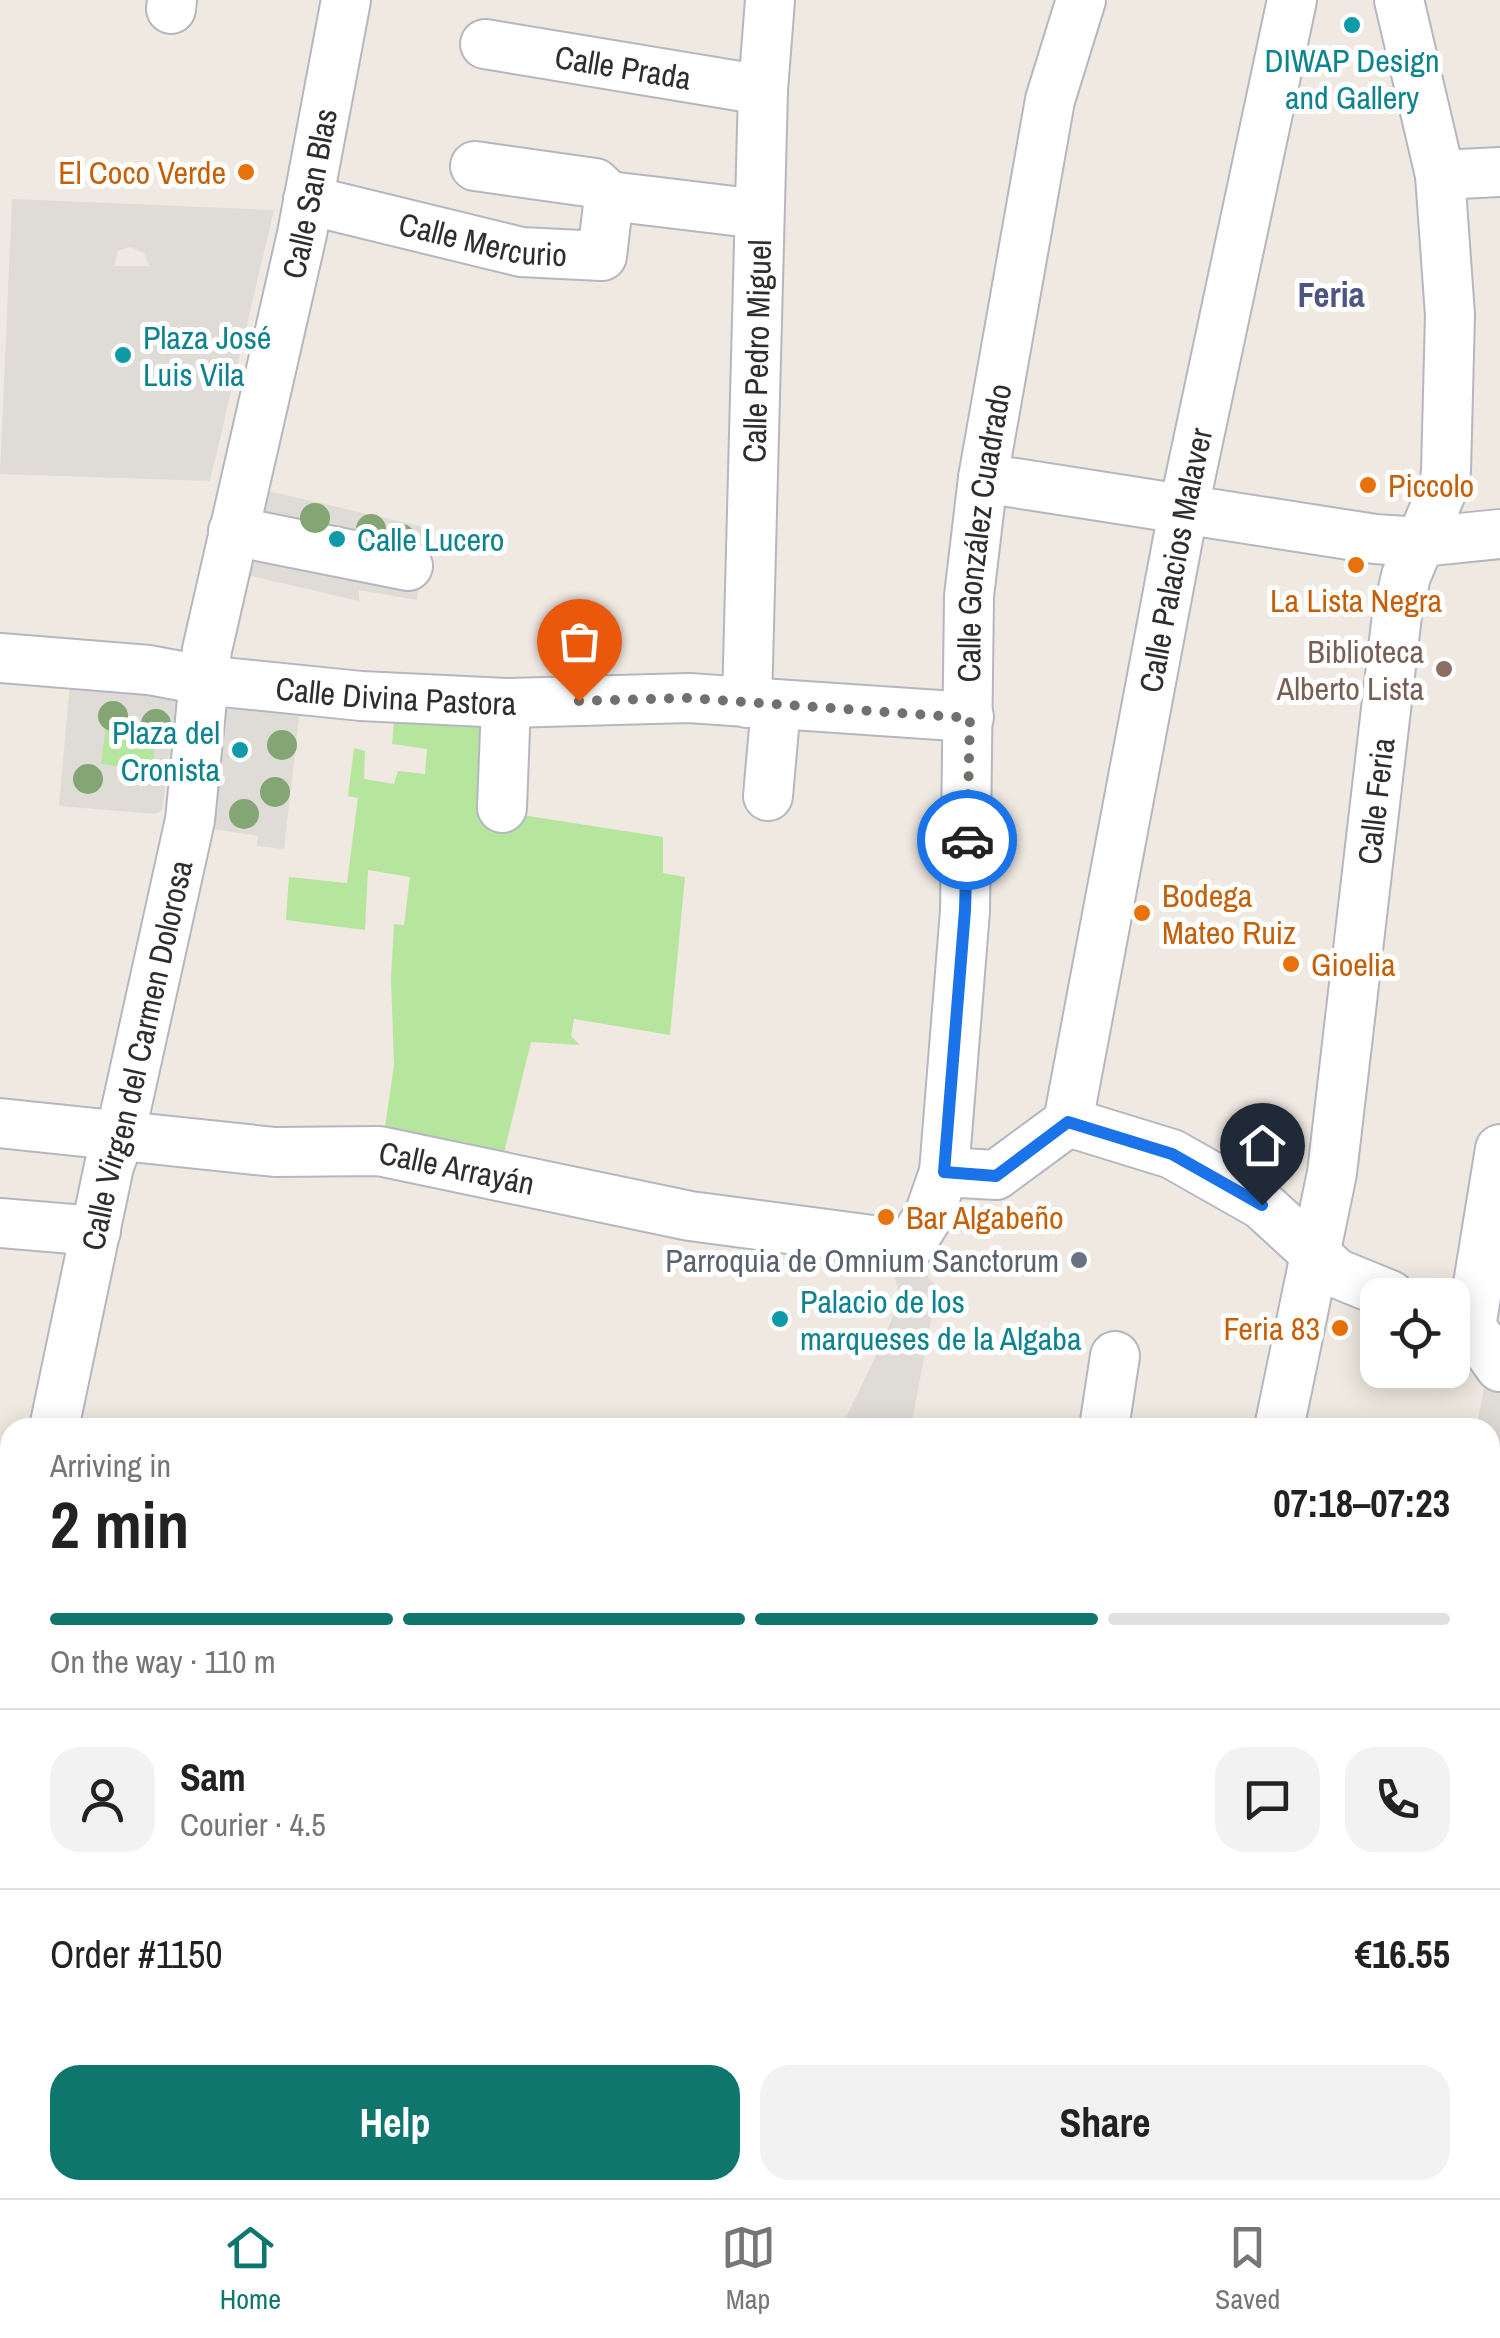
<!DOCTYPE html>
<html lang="en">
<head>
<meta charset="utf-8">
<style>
  body { margin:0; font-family:"Archivo Narrow",sans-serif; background:#f2f2f2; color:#222; height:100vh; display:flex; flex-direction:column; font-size:38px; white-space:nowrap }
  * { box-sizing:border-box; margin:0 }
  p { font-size:32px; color:#767676 }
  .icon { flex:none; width:55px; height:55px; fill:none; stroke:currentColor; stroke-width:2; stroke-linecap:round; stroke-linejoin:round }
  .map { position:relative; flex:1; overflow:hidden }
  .panel { position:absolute; left:0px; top:1418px; width:1500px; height:782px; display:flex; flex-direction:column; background:#fff; border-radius:30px 30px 0 0; box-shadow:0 5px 25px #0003 }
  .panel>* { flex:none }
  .controls { position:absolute; left:1360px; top:1278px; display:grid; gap:20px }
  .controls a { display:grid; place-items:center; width:110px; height:110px; border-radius:20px; background:#fff; box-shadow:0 5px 25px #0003; font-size:50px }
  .pin { position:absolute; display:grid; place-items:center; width:85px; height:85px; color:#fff; margin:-102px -42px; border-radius:50% 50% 50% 0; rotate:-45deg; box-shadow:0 0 10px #0007 }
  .pin .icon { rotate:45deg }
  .courier { position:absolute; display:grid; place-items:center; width:100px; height:100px; margin:-50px; border:8px solid #1a73e8; border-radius:50%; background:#fff; color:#222; box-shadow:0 2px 12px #0007 }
  .headline em { font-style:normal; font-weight:700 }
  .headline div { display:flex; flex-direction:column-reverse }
  .headline { display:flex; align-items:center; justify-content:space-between; height:170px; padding:0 50px }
  h1 { font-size:65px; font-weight:700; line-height:75px }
  .bar { display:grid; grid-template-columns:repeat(4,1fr); gap:15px 10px; align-content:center; height:120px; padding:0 50px }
  .bar i { height:12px; border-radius:8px; background:#e0e0e0 }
  .bar .active { background:#0f766e }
  .bar p { grid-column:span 4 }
  .line { display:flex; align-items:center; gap:25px; padding:0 50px; border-top:2px solid #e0e0e0 }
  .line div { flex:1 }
  .round { display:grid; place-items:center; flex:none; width:105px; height:105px; border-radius:30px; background:#f2f2f2 }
  .button { display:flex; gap:20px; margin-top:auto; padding:20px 50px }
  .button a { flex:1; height:115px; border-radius:30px; background:#0f766e; color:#fff; font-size:40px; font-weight:700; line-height:115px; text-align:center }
  .button a+a { background:#f2f2f2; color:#222 }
  .tabs { display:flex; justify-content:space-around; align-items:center; height:140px; border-top:2px solid #e0e0e0; background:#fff; font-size:28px; color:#767676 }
  .tabs a { display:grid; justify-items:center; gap:5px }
  .tabs .active { color:#0f766e }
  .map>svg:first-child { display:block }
  .green { fill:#b6e59e }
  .plaza { fill:#dfdcd8; fill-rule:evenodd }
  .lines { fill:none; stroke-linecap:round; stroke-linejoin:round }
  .minor-casing { stroke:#b4b7c1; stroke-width:52 }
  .minor { stroke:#fff; stroke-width:48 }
  .tree { fill:#84a574 }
  .done { stroke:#726f6d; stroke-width:10; stroke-dasharray:0 18 }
  .route { stroke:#1a73e8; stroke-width:12 }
  .culture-dot { fill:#0f9aa8; stroke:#fff; stroke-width:4 }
  .food-dot { fill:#e8710a; stroke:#fff; stroke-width:4 }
  .education-dot { fill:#8d6e63; stroke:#fff; stroke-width:4 }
  .worship-dot { fill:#6b7280; stroke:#fff; stroke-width:4 }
  .labels { text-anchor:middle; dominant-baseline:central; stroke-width:10; stroke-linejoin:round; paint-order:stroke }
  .culture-label { font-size:32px; fill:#0d838f; stroke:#fff; text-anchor:start }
  .street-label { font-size:32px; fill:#2e2e2e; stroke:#fff }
  .food-label { font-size:32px; fill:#c56008; stroke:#fff; text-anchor:start }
  .education-label { font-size:32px; fill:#785e54; stroke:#fff; text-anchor:end }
  .worship-label { font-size:32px; fill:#5b616d; stroke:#fff; text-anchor:end }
  .neighbourhood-label { font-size:35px; font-weight:bold; fill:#4d5680; stroke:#fff }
</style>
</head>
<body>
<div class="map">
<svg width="1500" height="2198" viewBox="0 0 1500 2198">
  <rect width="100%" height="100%" fill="#efe9e1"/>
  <g class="green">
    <path d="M395,709L499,711L509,813L663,837V873L685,877L670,1035L574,1019L571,1036L580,1045L531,1042L501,1165L383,1141L394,1065L391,978L394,924L404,925L410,877L368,870L365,930L286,920L289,877L347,883L358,798L348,796L354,748L365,751L364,779L394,784L398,771L425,774L427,749L392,744Z"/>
    <path d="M106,725L157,734L152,772L100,764Z"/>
  </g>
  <g class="plaza">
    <path d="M12,199L274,210L210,481L0,474ZM130,247L144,253L149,266H114L118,251Z"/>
    <path d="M255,488L428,528L417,600L359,590V601L247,575Z"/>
    <path d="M71,671L301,701L284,849L257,846L258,836L206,828L188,720L175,718L162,811L155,814L59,806ZM106,725L157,735L152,772L101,764Z"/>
    <path d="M922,1246V1268L937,1289L911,1427L841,1428L882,1343L901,1296L886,1254Z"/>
    <path d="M1500,1367V1546L1490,1572V1428H1476L1486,1379Z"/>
  </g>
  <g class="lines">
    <g class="minor-casing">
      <g id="minor">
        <path d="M171,9L172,0"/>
        <path id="s1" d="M485,44L763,90"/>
        <path d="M475,166L595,183L609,196"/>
        <path d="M1440,175L1500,172"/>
        <path id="s2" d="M308,200L521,252L602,256L609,196L759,214"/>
        <path d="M983,478L1375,539L1421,542L1500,534"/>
        <path d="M233,531L408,566"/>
        <path id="s3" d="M0,658L149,670L202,680L361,696L506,703L689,698L969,717"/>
        <path id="s4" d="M747,703L763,90L770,0"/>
        <path d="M768,796L776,706"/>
        <path d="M502,808L506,703"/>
        <path id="s5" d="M1068,1122L1184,507L1292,0"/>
        <path id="s6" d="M0,1123L275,1152L379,1151L690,1216L910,1245L929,1215L944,1172L965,911L969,596L983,478L1050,100L1081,0"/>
        <path d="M944,1172L996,1175L1068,1122L1172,1154L1262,1205L1336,1273L1390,1295"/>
        <path d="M0,1223L96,1231"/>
        <path d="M1452,1320L1471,1327L1500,1367"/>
        <path d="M1471,1327L1500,1149"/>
        <path id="s7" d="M54,1428L109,1166L120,1136L190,820L207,650L302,234L346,0"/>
        <path d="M1104,1428L1115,1356"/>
        <path id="s8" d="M1279,1428L1332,1173L1397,615L1406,576L1444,486L1446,471L1450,315L1440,175L1399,0"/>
        <path d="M0,1622L10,1568"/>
        <path d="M0,1903L10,1905"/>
        <path d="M1490,2095L1500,2097"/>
        <path d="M26,2198L30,2190"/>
        <path d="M275,2198L276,2190"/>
        <path d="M694,2198L695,2190"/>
        <path d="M1148,2198L1150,2190"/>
        <path d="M1341,2198L1342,2190"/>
      </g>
    </g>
    <use href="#minor" class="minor"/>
  </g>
  <g class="tree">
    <circle cx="315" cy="518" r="15"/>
    <circle cx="371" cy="529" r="15"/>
    <circle cx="401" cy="539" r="15"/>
    <circle cx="113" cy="716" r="15"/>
    <circle cx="156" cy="724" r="15"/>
    <circle cx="282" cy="745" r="15"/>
    <circle cx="88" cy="779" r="15"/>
    <circle cx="275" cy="792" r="15"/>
    <circle cx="244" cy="814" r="15"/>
  </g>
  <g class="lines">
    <path class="done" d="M579,701L689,698L970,718L967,840"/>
    <path class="route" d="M967,840L965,910L944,1172L996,1176L1068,1122L1172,1154L1262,1205"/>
  </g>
  <g class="culture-dot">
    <circle cx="1352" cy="25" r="10"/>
    <circle cx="123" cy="355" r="10"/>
    <circle cx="337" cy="539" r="10"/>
    <circle cx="240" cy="750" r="10"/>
    <circle cx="780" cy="1319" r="10"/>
  </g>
  <g class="food-dot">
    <circle cx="246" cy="172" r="10"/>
    <circle cx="1368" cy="485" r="10"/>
    <circle cx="1356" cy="565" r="10"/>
    <circle cx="1142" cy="913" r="10"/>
    <circle cx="1291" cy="964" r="10"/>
    <circle cx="886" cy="1217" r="10"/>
    <circle cx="1340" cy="1328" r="10"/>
  </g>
  <circle class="education-dot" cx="1444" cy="669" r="10"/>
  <circle class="worship-dot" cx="1079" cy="1260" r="10"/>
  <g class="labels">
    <g class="culture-label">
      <text x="1352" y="60" text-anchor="middle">DIWAP Design<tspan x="1352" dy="37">and Gallery</tspan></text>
      <text x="143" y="337">Plaza José<tspan x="143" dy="37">Luis Vila</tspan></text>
      <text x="357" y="539">Calle Lucero</text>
      <text x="220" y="732" text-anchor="end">Plaza del<tspan x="220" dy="37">Cronista</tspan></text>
      <text x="800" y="1301">Palacio de los<tspan x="800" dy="37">marqueses de la Algaba</tspan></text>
    </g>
    <g class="street-label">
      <text stroke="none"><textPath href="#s1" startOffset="140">Calle Prada</textPath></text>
      <text stroke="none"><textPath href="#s7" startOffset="1262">Calle San Blas</textPath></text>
      <text stroke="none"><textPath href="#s2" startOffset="180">Calle Mercurio</textPath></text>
      <text stroke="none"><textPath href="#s4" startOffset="352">Calle Pedro Miguel</textPath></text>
      <text stroke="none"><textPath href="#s6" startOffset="1642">Calle González Cuadrado</textPath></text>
      <text stroke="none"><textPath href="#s5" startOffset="572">Calle Palacios Malaver</textPath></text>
      <text stroke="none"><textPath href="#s3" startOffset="398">Calle Divina Pastora</textPath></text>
      <text stroke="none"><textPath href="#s8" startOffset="635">Calle Feria</textPath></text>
      <text stroke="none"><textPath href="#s7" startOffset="382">Calle Virgen del Carmen Dolorosa</textPath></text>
      <text stroke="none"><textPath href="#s6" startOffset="460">Calle Arrayán</textPath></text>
    </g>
    <g class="food-label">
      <text x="226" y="172" text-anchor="end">El Coco Verde</text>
      <text x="1388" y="485">Piccolo</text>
      <text x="1356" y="600" text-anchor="middle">La Lista Negra</text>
      <text x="1162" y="895">Bodega<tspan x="1162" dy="37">Mateo Ruiz</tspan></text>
      <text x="1311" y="964">Gioelia</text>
      <text x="906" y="1217">Bar Algabeño</text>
      <text x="1320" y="1328" text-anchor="end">Feria 83</text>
    </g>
    <g class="education-label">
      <text x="1424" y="651">Biblioteca<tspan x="1424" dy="37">Alberto Lista</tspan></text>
    </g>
    <g class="worship-label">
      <text x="1059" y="1260">Parroquia de Omnium Sanctorum</text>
    </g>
    <g class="neighbourhood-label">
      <text x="1331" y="294">Feria</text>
    </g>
  </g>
</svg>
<div class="controls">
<a><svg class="icon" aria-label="locate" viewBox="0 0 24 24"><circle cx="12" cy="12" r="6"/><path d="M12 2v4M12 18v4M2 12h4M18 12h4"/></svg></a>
</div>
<div class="pin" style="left:579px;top:701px;background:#ea580c"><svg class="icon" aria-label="bag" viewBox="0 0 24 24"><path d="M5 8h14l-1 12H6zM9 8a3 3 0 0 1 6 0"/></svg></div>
<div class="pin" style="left:1262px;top:1205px;background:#1f2937"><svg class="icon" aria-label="home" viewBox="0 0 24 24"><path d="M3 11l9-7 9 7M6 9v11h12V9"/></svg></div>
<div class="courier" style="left:967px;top:840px"><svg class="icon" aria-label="car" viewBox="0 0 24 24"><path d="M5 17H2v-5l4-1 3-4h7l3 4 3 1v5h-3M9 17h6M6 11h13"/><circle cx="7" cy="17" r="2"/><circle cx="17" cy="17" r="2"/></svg></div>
<section class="panel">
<div class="headline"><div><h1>2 min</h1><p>Arriving in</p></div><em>07:18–07:23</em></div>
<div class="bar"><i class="active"></i><i class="active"></i><i class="active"></i><i></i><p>On the way · 110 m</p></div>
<div class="line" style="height:180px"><a class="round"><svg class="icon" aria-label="person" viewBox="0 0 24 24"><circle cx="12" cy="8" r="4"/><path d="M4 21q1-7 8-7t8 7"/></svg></a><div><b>Sam</b><p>Courier · 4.5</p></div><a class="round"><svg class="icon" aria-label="chat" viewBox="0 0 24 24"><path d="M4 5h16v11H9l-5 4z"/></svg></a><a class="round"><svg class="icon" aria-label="phone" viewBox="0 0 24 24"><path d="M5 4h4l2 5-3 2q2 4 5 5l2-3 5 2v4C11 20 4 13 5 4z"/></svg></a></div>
<div class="line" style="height:130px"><div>Order #1150</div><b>€16.55</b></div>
<div class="button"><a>Help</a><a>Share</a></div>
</section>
</div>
<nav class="tabs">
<a class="active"><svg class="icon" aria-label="home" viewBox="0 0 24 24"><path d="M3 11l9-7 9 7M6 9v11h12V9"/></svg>Home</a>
<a><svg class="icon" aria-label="map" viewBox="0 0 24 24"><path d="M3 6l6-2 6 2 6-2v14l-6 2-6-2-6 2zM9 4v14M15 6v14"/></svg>Map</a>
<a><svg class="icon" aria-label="saved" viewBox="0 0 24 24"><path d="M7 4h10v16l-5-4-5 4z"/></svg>Saved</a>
</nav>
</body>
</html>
